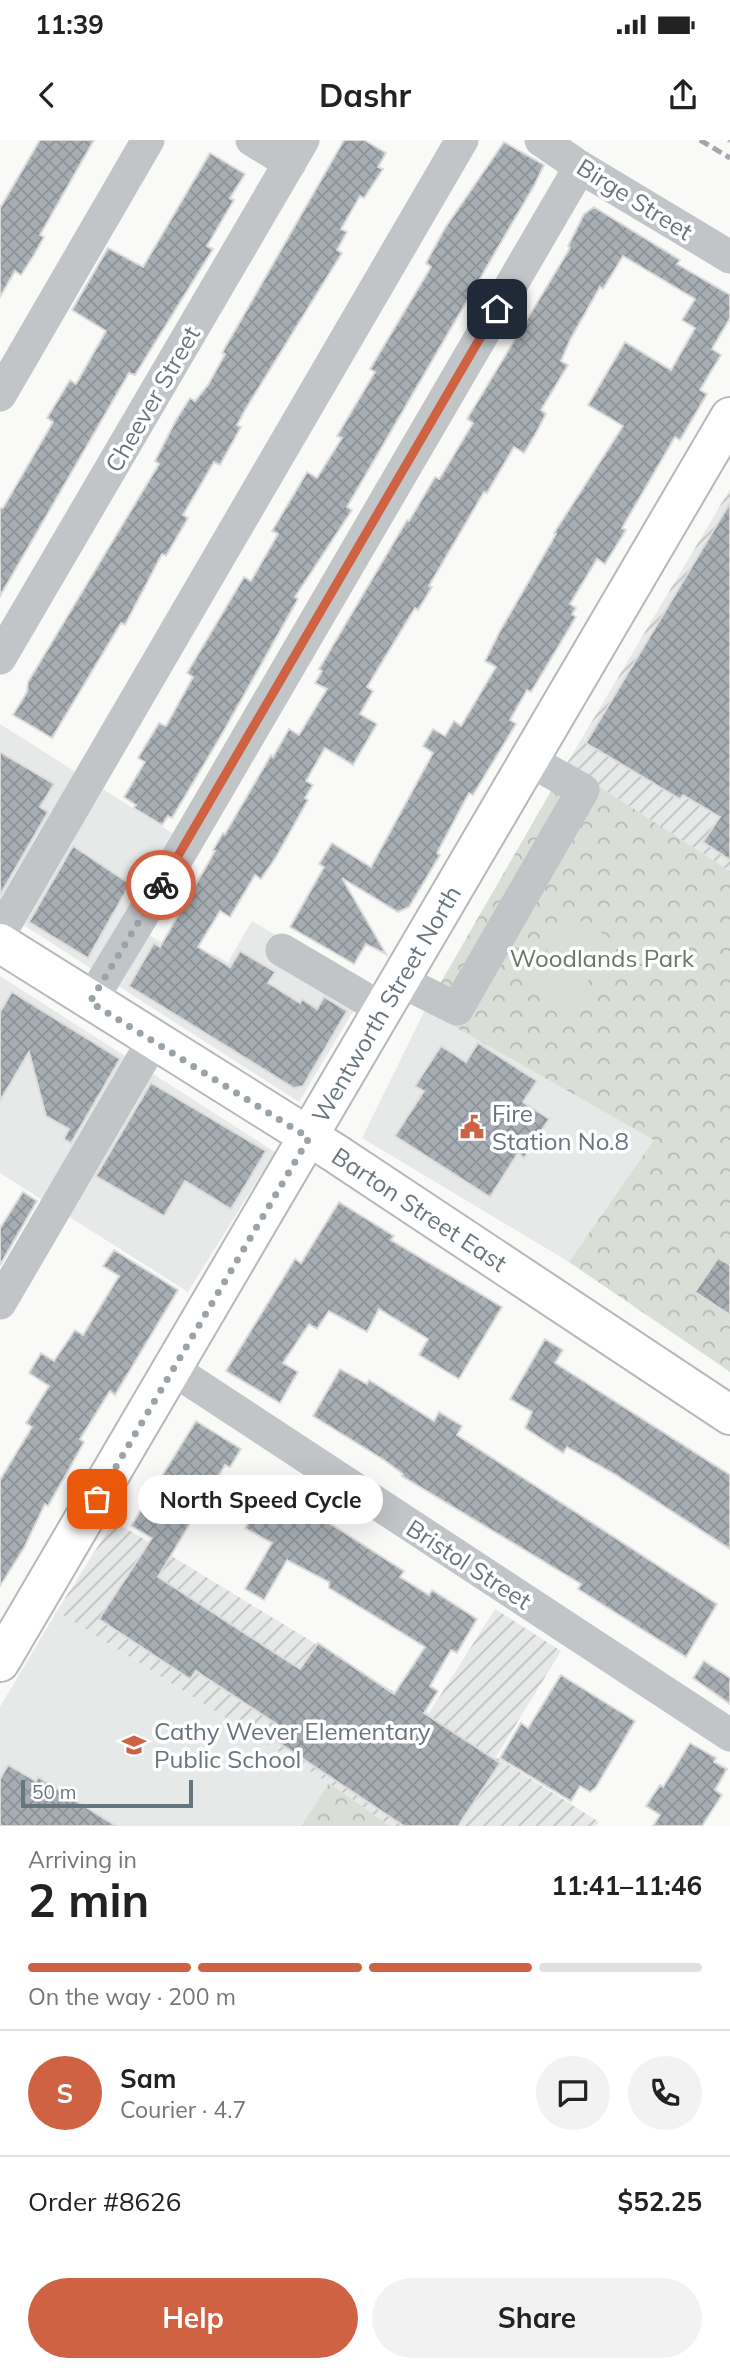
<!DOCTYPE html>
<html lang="en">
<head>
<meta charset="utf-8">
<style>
  body { margin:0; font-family:Mulish,sans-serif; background:#f2f2f2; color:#222; height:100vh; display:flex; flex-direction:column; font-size:26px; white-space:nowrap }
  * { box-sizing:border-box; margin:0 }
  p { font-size:23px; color:#767676 }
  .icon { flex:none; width:38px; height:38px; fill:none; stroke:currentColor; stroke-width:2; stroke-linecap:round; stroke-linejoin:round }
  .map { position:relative; height:1686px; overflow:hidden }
  .side { display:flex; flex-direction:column; background:#fff; flex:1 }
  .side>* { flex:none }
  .scale { position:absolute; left:21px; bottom:18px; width:172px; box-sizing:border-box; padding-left:7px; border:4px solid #67757e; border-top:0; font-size:19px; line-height:24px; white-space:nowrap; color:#67757e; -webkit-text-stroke:5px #fff; paint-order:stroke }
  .pin { position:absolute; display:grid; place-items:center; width:60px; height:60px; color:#fff; margin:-30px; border-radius:14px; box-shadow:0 4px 10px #0006 }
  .courier { position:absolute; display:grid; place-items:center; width:70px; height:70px; margin:-35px; border:5px solid #ce6243; border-radius:50%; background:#fff; color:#222; box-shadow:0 2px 9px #0007 }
  .bubble { position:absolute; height:49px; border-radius:24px; background:#fff; box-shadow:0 7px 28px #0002; font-size:23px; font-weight:700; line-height:49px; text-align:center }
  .summary em { font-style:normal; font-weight:700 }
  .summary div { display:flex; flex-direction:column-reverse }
  .summary { display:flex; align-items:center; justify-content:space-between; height:119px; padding:0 28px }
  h1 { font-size:46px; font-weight:700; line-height:52px }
  .bar { display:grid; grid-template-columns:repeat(4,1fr); gap:10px 7px; align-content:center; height:84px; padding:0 28px }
  .bar i { height:9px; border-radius:5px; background:#e0e0e0 }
  .bar .active { background:#ce6243 }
  .bar p { grid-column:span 4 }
  .line { display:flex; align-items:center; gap:18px; padding:0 28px; border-top:2px solid #e0e0e0 }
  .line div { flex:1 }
  .round { display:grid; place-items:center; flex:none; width:74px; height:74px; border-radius:37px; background:#f2f2f2 }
  .action { display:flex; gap:14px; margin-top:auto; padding:14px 28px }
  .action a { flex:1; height:80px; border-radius:42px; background:#ce6243; color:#fff; font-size:28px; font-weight:700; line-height:80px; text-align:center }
  .action a+a { background:#f2f2f2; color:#222 }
  .status { display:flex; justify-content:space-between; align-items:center; height:49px; padding:0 35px; background:#fff; direction:ltr }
  .status svg { height:19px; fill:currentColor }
  header { display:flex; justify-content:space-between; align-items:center; height:91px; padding:0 28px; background:#fff; font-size:32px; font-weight:700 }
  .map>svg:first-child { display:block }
  .built { fill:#e7e8e8 }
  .industrial { fill:url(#industrial-furrows) }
  .forest { fill:url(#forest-crowns) }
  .garden { fill:#d9ded7 }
  .building { fill:url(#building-cross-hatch); stroke:#dbdbda; stroke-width:2 }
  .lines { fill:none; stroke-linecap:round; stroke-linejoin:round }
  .major-casing { stroke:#b5b9bc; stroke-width:42 }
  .minor { stroke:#c1c5c8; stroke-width:33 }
  .major { stroke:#fff; stroke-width:38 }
  .rail { stroke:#a1a7ac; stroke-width:5; stroke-dasharray:10 5; stroke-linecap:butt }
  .done { stroke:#9aa3a8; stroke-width:7; stroke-dasharray:0 12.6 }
  .route { stroke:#ce6243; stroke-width:9 }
  .labels { text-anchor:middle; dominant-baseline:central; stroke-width:7; stroke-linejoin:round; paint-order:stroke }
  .street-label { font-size:24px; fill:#67757e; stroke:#fff }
  .park-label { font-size:24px; fill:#697766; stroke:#fff }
  .poi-label { font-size:24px; fill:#67757e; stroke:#fff; text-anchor:start }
</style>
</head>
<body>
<div class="status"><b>11:39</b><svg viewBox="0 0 49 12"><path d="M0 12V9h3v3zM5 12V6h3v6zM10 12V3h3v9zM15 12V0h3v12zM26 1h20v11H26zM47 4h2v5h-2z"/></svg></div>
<header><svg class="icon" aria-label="back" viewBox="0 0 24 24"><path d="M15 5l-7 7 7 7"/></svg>Dashr<svg class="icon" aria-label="share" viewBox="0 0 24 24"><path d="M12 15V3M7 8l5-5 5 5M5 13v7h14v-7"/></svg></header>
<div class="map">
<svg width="730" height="1686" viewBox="0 0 730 1686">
  <defs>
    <pattern id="industrial-furrows" width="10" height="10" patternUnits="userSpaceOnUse" patternTransform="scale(1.75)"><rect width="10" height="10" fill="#e7e8e8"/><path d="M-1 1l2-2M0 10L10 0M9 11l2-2" fill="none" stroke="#bfc1c1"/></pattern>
    <pattern id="forest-crowns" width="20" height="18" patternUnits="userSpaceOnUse" patternTransform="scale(1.75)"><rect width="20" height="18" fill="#d9ded7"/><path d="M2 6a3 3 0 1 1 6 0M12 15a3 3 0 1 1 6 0" fill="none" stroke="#b4b9b4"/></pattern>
    <pattern id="building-cross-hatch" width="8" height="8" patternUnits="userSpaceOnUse" patternTransform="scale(1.75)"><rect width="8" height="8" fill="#a7aeb3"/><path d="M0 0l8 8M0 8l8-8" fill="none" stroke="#8c9297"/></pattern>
  </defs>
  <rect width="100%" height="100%" fill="#f9f9f7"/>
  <g class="built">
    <path d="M0,584L177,696L125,780L202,827L213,814L228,822L252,781L367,848L299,962L0,770Z"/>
    <path d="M0,836L275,1012L188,1152L0,1033Z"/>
    <path d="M425,870L655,1000L569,1122L362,998Z"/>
    <path d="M57,1471L329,1643L301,1686H0V1567Z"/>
  </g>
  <g class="industrial">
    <path d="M730,349V731L566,625Z"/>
    <path d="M114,1381L429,1573L495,1469L561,1511L496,1617L599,1682L596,1686H390L329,1643L57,1471Z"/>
  </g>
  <g class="forest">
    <path d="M566,625L730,731V1232L569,1122L654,1000L425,870Z"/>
    <path d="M329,1643L390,1686H301Z"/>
  </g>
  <path class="garden" d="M569,774L613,800L569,873L525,847Z"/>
  <g class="building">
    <path d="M40,0H94L40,95L44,97L34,115L21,135L15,131L0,157V68Z"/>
    <path d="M344,0H364L386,13L378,27L383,29L364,58L360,56L341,89L347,92L337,110L342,113L245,270L237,285L241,287L220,325L214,322L183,375L188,378L166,416L162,414L125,485L121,483L52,598L13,575L27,552L28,542L159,324L155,321L176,280L190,258L195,261L208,245L225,214L222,213Z"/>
    <path d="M504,2L544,25L535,44L347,367L352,370L295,457L298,459L222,594L172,678L168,676L162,685L134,668L136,665L124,657L145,622L138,618L159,583L166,586L193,537L187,533L244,437L251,441L278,394L272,391L307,332L317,338L342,298L337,296L375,232L370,229L431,127L426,123L445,88Z"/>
    <path d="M210,13L245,34L230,58L234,60L207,106L213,109L135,235L129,233L0,456V368H3L53,282L47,278L70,240L76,244L106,191L72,170L108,108L143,127Z"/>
    <path d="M594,67L680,120L677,124L730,155V178L712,209L721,215L700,250L707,254L680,300L675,297L622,388L626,390L605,424L597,419L570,464L576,468L572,474L576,477L531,552L527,550L510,580L516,584L473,655L469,653L437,713L440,715L409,767L398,772L342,738L386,814L366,804L354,824L290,787L324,727L319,724L332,703L371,727L433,613L423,606L433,589L445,596L454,581L461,586L496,527L485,521L500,491L556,394L554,393L623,286L588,265L625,202L671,230L695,188L682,180L695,159L623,116L603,149L600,147L570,200L561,221L568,225L541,270L546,274L535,295L524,313L514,307L487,353L484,352L429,446L432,447L418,470L415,468L367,547L373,551L360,574L377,584L353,625L325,608L306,641L313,645L305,658L308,660L276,717L261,739L255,735L230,777L220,771L198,807L230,827L240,811L275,832L268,843L300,863L302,859L317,869L324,857L347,871L303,946L294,948L129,846L154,803L160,807L215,711L213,710L223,693L225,694L271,615L273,617L289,589L299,595L327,549L315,543L322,531L319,529L407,380L409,381L435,337L439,339L443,333L473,283L467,279L570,108L568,106L584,74Z"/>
    <path d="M730,363V720L703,702L720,677L683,655L680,659L586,603Z"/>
    <path d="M0,612L54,644L40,667L48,672L0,755Z"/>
    <path d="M73,706L130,744L88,818L29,782Z"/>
    <path d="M12,852L120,919L71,1003L64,999L69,989L46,976L29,912L0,961V872Z"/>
    <path d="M478,903L537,941L523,962L549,979L524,1018L518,1013L490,1057L395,996L424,951L415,946L441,906L466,922Z"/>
    <path d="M151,943L266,1011L231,1069L185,1041L164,1076L96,1036Z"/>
    <path d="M23,1052L37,1061L0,1125V1088Z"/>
    <path d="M339,1062L394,1096L391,1100L502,1167L459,1239L419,1215L428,1199L379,1169L367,1192L329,1171L317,1189L309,1184L283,1223L298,1232L280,1263L226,1231L295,1119L301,1123Z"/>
    <path d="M114,1110L178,1150L115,1255L110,1251L80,1299L84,1302L72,1324L48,1366L45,1364L24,1408L0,1446V1340L32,1287L26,1283L49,1246L29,1233L41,1213L54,1221L75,1190L83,1195L119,1136L103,1126Z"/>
    <path d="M718,1118L730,1125V1175L695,1152Z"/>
    <path d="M545,1199L563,1210L555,1223L730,1335V1409L616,1335L567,1307L563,1313L525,1288L532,1272L510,1259Z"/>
    <path d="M340,1229L367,1244L369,1240L434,1281L439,1272L462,1286L457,1295L717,1464L686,1517L578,1449L581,1444L402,1336L403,1334L384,1320L313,1276Z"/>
    <path d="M196,1281L241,1309L230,1327L225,1325L158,1437L300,1529L318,1503L394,1554L425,1507L329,1448V1442L287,1420L264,1460L245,1449L272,1403L245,1388L270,1345L404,1431L400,1437L429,1455L432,1450L477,1479L457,1513L451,1510L430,1546L438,1551L424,1573L500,1623L458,1686H404L273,1599L281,1587L196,1531L190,1539L99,1479L152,1398L131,1386Z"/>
    <path d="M704,1521L730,1538V1564L693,1538Z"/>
    <path d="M561,1535L635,1581L596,1647L590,1652L580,1646L571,1661L500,1618L521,1583L528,1588Z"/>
    <path d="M690,1603L716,1618L714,1622L727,1629L715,1650L722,1655L702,1686H653L660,1675L646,1666L660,1645L663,1647Z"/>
    <path d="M8,1625L36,1641L38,1637L116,1686H0V1639Z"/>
  </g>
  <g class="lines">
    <g class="major-casing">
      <g id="major">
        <path id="s1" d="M0,803L335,1013L730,1275"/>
        <path id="s2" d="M0,1522L730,277"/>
      </g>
    </g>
    <g class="minor">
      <path d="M252,0L290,23"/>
      <path d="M541,0L580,27L730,117"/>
      <path d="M0,255L148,0"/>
      <path d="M0,518L303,0"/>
      <path d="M0,793L462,0"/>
      <path d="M282,810L384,870"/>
      <path d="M401,841L457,869L583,650L531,621"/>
      <path d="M90,862L182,710L580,27"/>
      <path d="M0,1163L153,901"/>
      <path d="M174,1230L730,1595"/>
    </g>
    <use href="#major" class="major"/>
    <g class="rail">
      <path d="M700,0L730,18"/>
      <path d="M729,0L730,1"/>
    </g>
  </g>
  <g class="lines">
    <path class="done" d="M97,1359L309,998L90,862L161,745"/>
    <path class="route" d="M161,745L497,169"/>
  </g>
  <defs>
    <g id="civic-bare" transform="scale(1.89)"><path d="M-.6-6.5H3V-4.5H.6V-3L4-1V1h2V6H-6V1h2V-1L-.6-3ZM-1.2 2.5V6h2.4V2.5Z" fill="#ce6243" stroke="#fff" stroke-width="2.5" paint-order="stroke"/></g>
    <g id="school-bare" transform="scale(1.89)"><path d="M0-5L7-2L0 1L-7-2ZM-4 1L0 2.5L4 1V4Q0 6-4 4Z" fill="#ce6243" stroke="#fff" stroke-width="2.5" paint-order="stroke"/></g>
  </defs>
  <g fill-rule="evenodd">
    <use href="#civic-bare" x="472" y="987"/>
    <use href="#school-bare" x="134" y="1605"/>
  </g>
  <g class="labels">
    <g class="street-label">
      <text transform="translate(635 59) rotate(32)">Birge Street</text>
      <text transform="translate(152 259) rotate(-60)">Cheever Street</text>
      <text stroke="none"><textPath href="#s2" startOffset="763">Wentworth Street North</textPath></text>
      <text stroke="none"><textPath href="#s1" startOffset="497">Barton Street East</textPath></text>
      <text transform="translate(469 1424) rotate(33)">Bristol Street</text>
    </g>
    <g class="park-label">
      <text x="602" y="818">Woodlands Park</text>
    </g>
    <g class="poi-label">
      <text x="492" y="973">Fire<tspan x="492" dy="28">Station No.8</tspan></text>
      <text x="154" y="1591">Cathy Wever Elementary<tspan x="154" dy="28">Public School</tspan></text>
    </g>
  </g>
</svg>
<div class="scale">50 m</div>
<div class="pin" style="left:97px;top:1359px;background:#ea580c"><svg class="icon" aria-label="bag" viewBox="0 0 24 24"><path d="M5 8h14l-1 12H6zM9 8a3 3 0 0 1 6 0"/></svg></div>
<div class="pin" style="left:497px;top:169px;background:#1f2937"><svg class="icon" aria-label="home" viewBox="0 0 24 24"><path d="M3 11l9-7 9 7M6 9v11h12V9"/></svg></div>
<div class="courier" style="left:161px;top:745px"><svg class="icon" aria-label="bike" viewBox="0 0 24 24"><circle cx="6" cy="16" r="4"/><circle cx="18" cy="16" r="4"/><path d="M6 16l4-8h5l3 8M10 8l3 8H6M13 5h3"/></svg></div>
<div class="bubble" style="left:138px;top:1335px;width:245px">North Speed Cycle</div>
</div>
<section class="side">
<div class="summary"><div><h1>2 min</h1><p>Arriving in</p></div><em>11:41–11:46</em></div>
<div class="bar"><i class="active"></i><i class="active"></i><i class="active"></i><i></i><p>On the way · 200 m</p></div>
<div class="line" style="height:126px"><b class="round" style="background:#ce6243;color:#fff">S</b><div><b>Sam</b><p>Courier · 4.7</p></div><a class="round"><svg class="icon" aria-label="chat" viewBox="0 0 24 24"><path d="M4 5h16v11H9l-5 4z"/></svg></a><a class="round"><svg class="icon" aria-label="phone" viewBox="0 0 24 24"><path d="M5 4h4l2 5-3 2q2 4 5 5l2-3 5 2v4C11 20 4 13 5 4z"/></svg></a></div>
<div class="line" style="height:91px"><div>Order #8626</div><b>$52.25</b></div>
<div class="action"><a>Help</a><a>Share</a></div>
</section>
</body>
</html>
